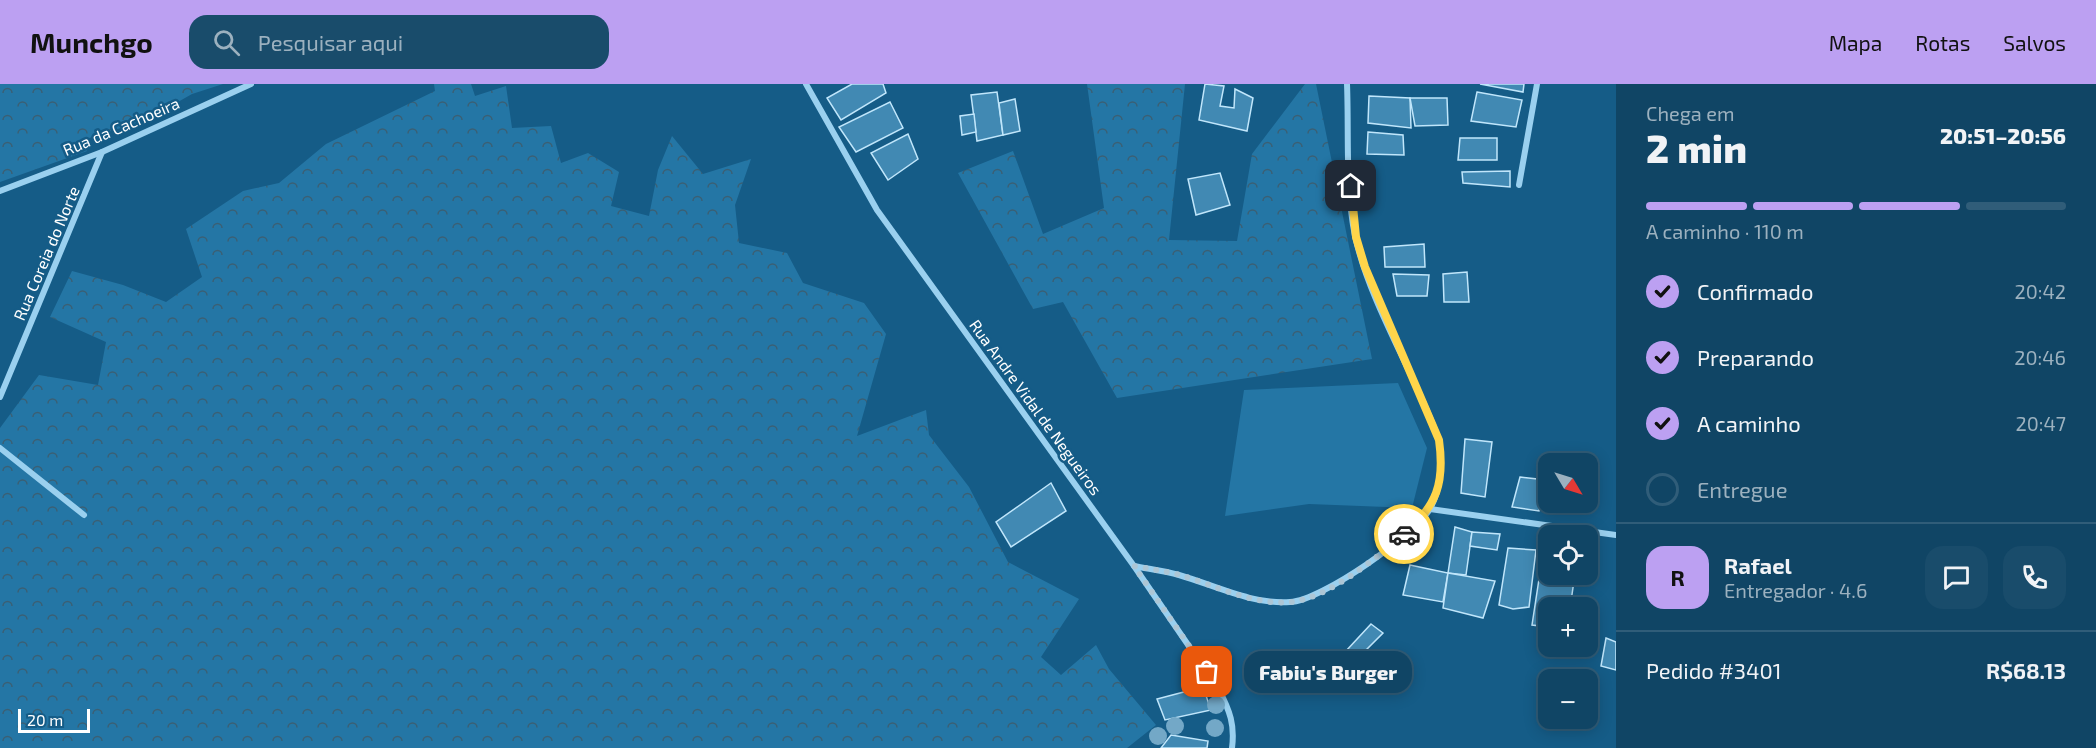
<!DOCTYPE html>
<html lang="pt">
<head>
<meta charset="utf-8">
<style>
  body { margin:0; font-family:"Exo 2",sans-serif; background:#194c6b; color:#f1f3f6; height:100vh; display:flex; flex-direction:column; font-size:22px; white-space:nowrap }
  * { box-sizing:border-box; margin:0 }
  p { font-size:20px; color:#9cb1bf }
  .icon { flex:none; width:33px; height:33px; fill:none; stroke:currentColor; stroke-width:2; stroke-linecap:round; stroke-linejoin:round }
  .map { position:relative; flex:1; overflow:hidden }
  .panel { display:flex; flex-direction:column; background:#104565; width:480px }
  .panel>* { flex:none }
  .needle { width:39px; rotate:128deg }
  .buttons { position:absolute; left:1538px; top:369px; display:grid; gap:12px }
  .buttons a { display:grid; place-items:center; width:60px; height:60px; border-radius:12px; background:#104565; box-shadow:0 3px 15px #0003,0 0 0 2px #305d79; font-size:30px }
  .scale { position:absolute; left:18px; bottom:15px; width:72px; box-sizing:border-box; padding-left:6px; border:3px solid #fff; border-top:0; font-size:16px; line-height:21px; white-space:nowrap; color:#fff; -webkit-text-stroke:4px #155c87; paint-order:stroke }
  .pin { position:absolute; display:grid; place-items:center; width:51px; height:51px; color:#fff; margin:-26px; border-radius:12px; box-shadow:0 3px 9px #0006 }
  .courier { position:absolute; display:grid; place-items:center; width:60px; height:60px; margin:-30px; border:4px solid #ffd54a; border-radius:50%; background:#fff; color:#222; box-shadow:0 2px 8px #0007 }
  .bubble { position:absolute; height:42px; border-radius:18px; background:#104565; box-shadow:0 3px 15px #0003,0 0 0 2px #305d79; font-size:20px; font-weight:800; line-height:42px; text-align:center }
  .summary em { font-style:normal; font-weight:800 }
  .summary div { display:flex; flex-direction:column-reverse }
  .summary { display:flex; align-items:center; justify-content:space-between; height:102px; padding:0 30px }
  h1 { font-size:39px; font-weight:800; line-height:45px }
  .bar { display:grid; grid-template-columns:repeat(4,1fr); gap:9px 6px; align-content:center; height:72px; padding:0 30px }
  .bar i { height:8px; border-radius:4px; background:#305d79 }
  .bar .selected { background:#bca0f2 }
  .bar p { grid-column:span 4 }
  .line { display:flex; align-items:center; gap:15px; padding:0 30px; border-top:2px solid #305d79 }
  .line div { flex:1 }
  .round { display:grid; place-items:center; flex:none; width:63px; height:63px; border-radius:18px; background:#194c6b }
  ol { padding:0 30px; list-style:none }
  li { display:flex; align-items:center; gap:18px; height:66px }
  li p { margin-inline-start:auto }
  li .icon { padding:6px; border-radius:50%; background:#bca0f2; color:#111; stroke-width:4 }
  li:last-child { color:#9cb1bf }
  li i { width:33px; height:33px; border:3px solid #305d79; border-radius:50% }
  header { display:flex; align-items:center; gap:36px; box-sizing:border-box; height:84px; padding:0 30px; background:#bca0f2; color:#111 }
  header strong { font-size:28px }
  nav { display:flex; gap:33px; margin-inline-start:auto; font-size:21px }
  .search { width:420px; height:54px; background:#194c6b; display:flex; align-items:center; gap:15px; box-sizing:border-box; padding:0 21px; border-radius:18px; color:#9cb1bf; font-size:22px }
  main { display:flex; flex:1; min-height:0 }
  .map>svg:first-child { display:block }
  .green { fill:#2476a5 }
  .forest { fill:url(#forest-crowns) }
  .building { fill:#4189b3; stroke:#c0e6fb; stroke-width:1.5 }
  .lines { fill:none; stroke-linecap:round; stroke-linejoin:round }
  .street { stroke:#9ad0ef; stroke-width:6 }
  .tree { fill:#73a8c7 }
  .done { stroke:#adc6d5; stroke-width:6; stroke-dasharray:0 10.8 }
  .route { stroke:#ffd54a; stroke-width:8 }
  .labels { text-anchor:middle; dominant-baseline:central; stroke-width:5; stroke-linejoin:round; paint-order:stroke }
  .street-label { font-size:16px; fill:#fff; stroke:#155c87 }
</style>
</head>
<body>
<header>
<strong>Munchgo</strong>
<div class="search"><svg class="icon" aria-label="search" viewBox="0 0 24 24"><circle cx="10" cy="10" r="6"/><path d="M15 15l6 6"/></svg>Pesquisar aqui</div>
<nav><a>Mapa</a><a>Rotas</a><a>Salvos</a></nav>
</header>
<main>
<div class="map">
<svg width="1616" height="664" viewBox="0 0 1616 664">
  <defs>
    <pattern id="forest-crowns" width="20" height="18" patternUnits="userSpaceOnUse" patternTransform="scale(1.5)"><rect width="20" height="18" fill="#2476a5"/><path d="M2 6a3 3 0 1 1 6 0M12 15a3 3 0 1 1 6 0" fill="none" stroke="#3a5f74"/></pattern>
  </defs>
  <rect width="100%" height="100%" fill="#155c87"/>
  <path class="green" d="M1398,299L1427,364L1412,424L1309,420L1225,432L1244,306Z"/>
  <g class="forest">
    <path d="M0,0H223L192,10L146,36L89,54L87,67L0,98Z"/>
    <path d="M434,0H471L475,12L506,2L512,44L551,42L561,79L588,69L619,88L611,122L649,132L658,86L672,52L703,90L751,75L735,121L739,159L787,169L803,199L864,219L886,250L857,352L926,326L929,351L969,403L1008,478L1079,515L1041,573L1061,591L1096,561L1109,585L1156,641L1127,664H0V344L39,291L98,301L106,258L50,233L72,187L123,201L166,218L202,193L186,145L243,107L279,99L326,60L435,7Z"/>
    <path d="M1087,0H1185L1169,156L1237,157L1252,70L1305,0H1316L1372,275L1117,314L1063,218L1033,225L958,89L1013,67L1043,150L1104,124Z"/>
  </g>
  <g class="building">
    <path d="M852,0H883L886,9L841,36L827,14Z"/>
    <path d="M1205,0L1224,2L1220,22L1234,24L1235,5L1253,14L1247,47L1199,36Z"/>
    <path d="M1480,0H1524L1523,8Z"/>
    <path d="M997,8L1003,51L977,57L971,11Z"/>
    <path d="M1477,8L1522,16L1516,43L1471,37Z"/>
    <path d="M1369,12L1410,14L1411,44L1368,39Z"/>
    <path d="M1410,14H1447L1448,41L1415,42Z"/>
    <path d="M1015,15L1020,47L1003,51L999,19Z"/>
    <path d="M890,18L903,44L856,68L839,43Z"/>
    <path d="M974,30L976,48L962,51L960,32Z"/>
    <path d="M1368,48L1403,51L1404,71L1367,70Z"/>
    <path d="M908,50L918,75L888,96L871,69Z"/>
    <path d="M1460,54H1497V76H1458Z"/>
    <path d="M1510,87V103L1463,99L1462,88Z"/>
    <path d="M1220,89L1230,121L1196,131L1188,95Z"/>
    <path d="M1424,160L1425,183H1385L1384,163Z"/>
    <path d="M1467,188L1469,218H1444L1443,190Z"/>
    <path d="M1393,190L1429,191L1427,212H1397Z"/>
    <path d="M1465,355L1492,358L1485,413L1461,409Z"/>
    <path d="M1520,393L1546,396L1539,427L1512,423Z"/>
    <path d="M1051,399L1066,427L1011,463L996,438Z"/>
    <path d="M1455,443L1472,448L1466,491L1448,489Z"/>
    <path d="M1472,448L1500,450L1497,466L1470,462Z"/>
    <path d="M1508,464L1536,466L1529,523L1513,525L1499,521Z"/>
    <path d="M1543,469L1548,470V490H1575L1570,524H1548V543L1532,541Z"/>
    <path d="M1410,481L1448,489L1443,518L1403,511Z"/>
    <path d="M1448,489L1495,497L1483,534L1443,524Z"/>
    <path d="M1371,540L1383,549L1357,575L1346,567Z"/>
    <path d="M1606,554L1616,558V586L1601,582Z"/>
    <path d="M1203,603L1211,626L1165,636L1157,615Z"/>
    <path d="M1171,651L1208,657L1207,664H1161Z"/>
  </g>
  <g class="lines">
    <g class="street">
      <path d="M806,0L877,126L1134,482L1219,606C1230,627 1235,641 1232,664"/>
      <path d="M1519,101L1537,0"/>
      <path d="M0,107L102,68L251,0"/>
      <path d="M0,313L102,68"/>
      <path d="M0,364L84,431"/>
      <path d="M1430,425L1616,451"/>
      <path d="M1134,482C1149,485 1165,487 1179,491C1214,501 1253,521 1290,518C1321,517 1417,450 1431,423C1442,401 1442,379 1439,356C1415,290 1370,220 1355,152C1345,103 1349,50 1347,0"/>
    </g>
  </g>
  <g class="tree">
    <circle cx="1216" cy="621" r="9"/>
    <circle cx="1175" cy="642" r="9"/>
    <circle cx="1215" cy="644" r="9"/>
    <circle cx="1158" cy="652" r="9"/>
  </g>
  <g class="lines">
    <path class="done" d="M1207,588L1134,482C1150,485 1165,487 1180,491C1214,501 1254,522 1291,518C1329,514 1376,474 1404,450"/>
    <path class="route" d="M1351,102L1356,153L1365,183L1439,356C1445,399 1437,422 1404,450"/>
  </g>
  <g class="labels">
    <g class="street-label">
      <text transform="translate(121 42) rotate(-23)">Rua da Cachoeira</text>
      <text transform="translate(46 169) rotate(-67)">Rua Coreia do Norte</text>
      <text transform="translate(1036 323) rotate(54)">Rua Andre Vidal de Negueiros</text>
    </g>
  </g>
</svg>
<div class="buttons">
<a><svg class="needle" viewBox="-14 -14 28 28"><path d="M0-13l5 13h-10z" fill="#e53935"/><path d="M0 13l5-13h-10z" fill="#9cb1bf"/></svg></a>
<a><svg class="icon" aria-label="locate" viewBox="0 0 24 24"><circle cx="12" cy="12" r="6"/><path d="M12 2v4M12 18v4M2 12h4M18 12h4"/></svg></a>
<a>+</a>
<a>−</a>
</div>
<div class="scale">20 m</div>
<div class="pin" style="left:1207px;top:588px;background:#ea580c"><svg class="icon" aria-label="bag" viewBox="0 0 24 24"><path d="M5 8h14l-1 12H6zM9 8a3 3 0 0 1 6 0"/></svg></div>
<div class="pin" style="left:1351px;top:102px;background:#1f2937"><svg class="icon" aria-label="home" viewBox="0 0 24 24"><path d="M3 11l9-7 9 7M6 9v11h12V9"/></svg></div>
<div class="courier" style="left:1404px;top:450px"><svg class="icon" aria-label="car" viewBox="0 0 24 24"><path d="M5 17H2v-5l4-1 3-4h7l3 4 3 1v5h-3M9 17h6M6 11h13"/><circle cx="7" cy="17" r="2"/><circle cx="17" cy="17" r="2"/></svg></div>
<div class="bubble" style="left:1244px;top:567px;width:168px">Fabiu's Burger</div>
</div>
<section class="panel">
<div class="summary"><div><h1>2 min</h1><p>Chega em</p></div><em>20:51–20:56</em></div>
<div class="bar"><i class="selected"></i><i class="selected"></i><i class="selected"></i><i></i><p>A caminho · 110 m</p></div>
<ol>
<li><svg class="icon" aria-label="check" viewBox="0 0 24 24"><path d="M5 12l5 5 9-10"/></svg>Confirmado<p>20:42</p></li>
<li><svg class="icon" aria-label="check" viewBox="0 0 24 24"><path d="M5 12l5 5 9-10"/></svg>Preparando<p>20:46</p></li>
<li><svg class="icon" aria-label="check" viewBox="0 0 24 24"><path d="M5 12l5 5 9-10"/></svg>A caminho<p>20:47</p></li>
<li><i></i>Entregue</li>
</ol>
<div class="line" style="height:108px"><b class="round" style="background:#bca0f2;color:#111">R</b><div><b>Rafael</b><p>Entregador · 4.6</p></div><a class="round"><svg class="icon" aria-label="chat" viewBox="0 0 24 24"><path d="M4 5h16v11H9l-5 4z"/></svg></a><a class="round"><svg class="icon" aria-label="phone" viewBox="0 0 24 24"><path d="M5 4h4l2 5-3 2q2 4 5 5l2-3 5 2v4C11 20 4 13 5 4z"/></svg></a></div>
<div class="line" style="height:78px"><div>Pedido #3401</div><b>R$68.13</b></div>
</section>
</main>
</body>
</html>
